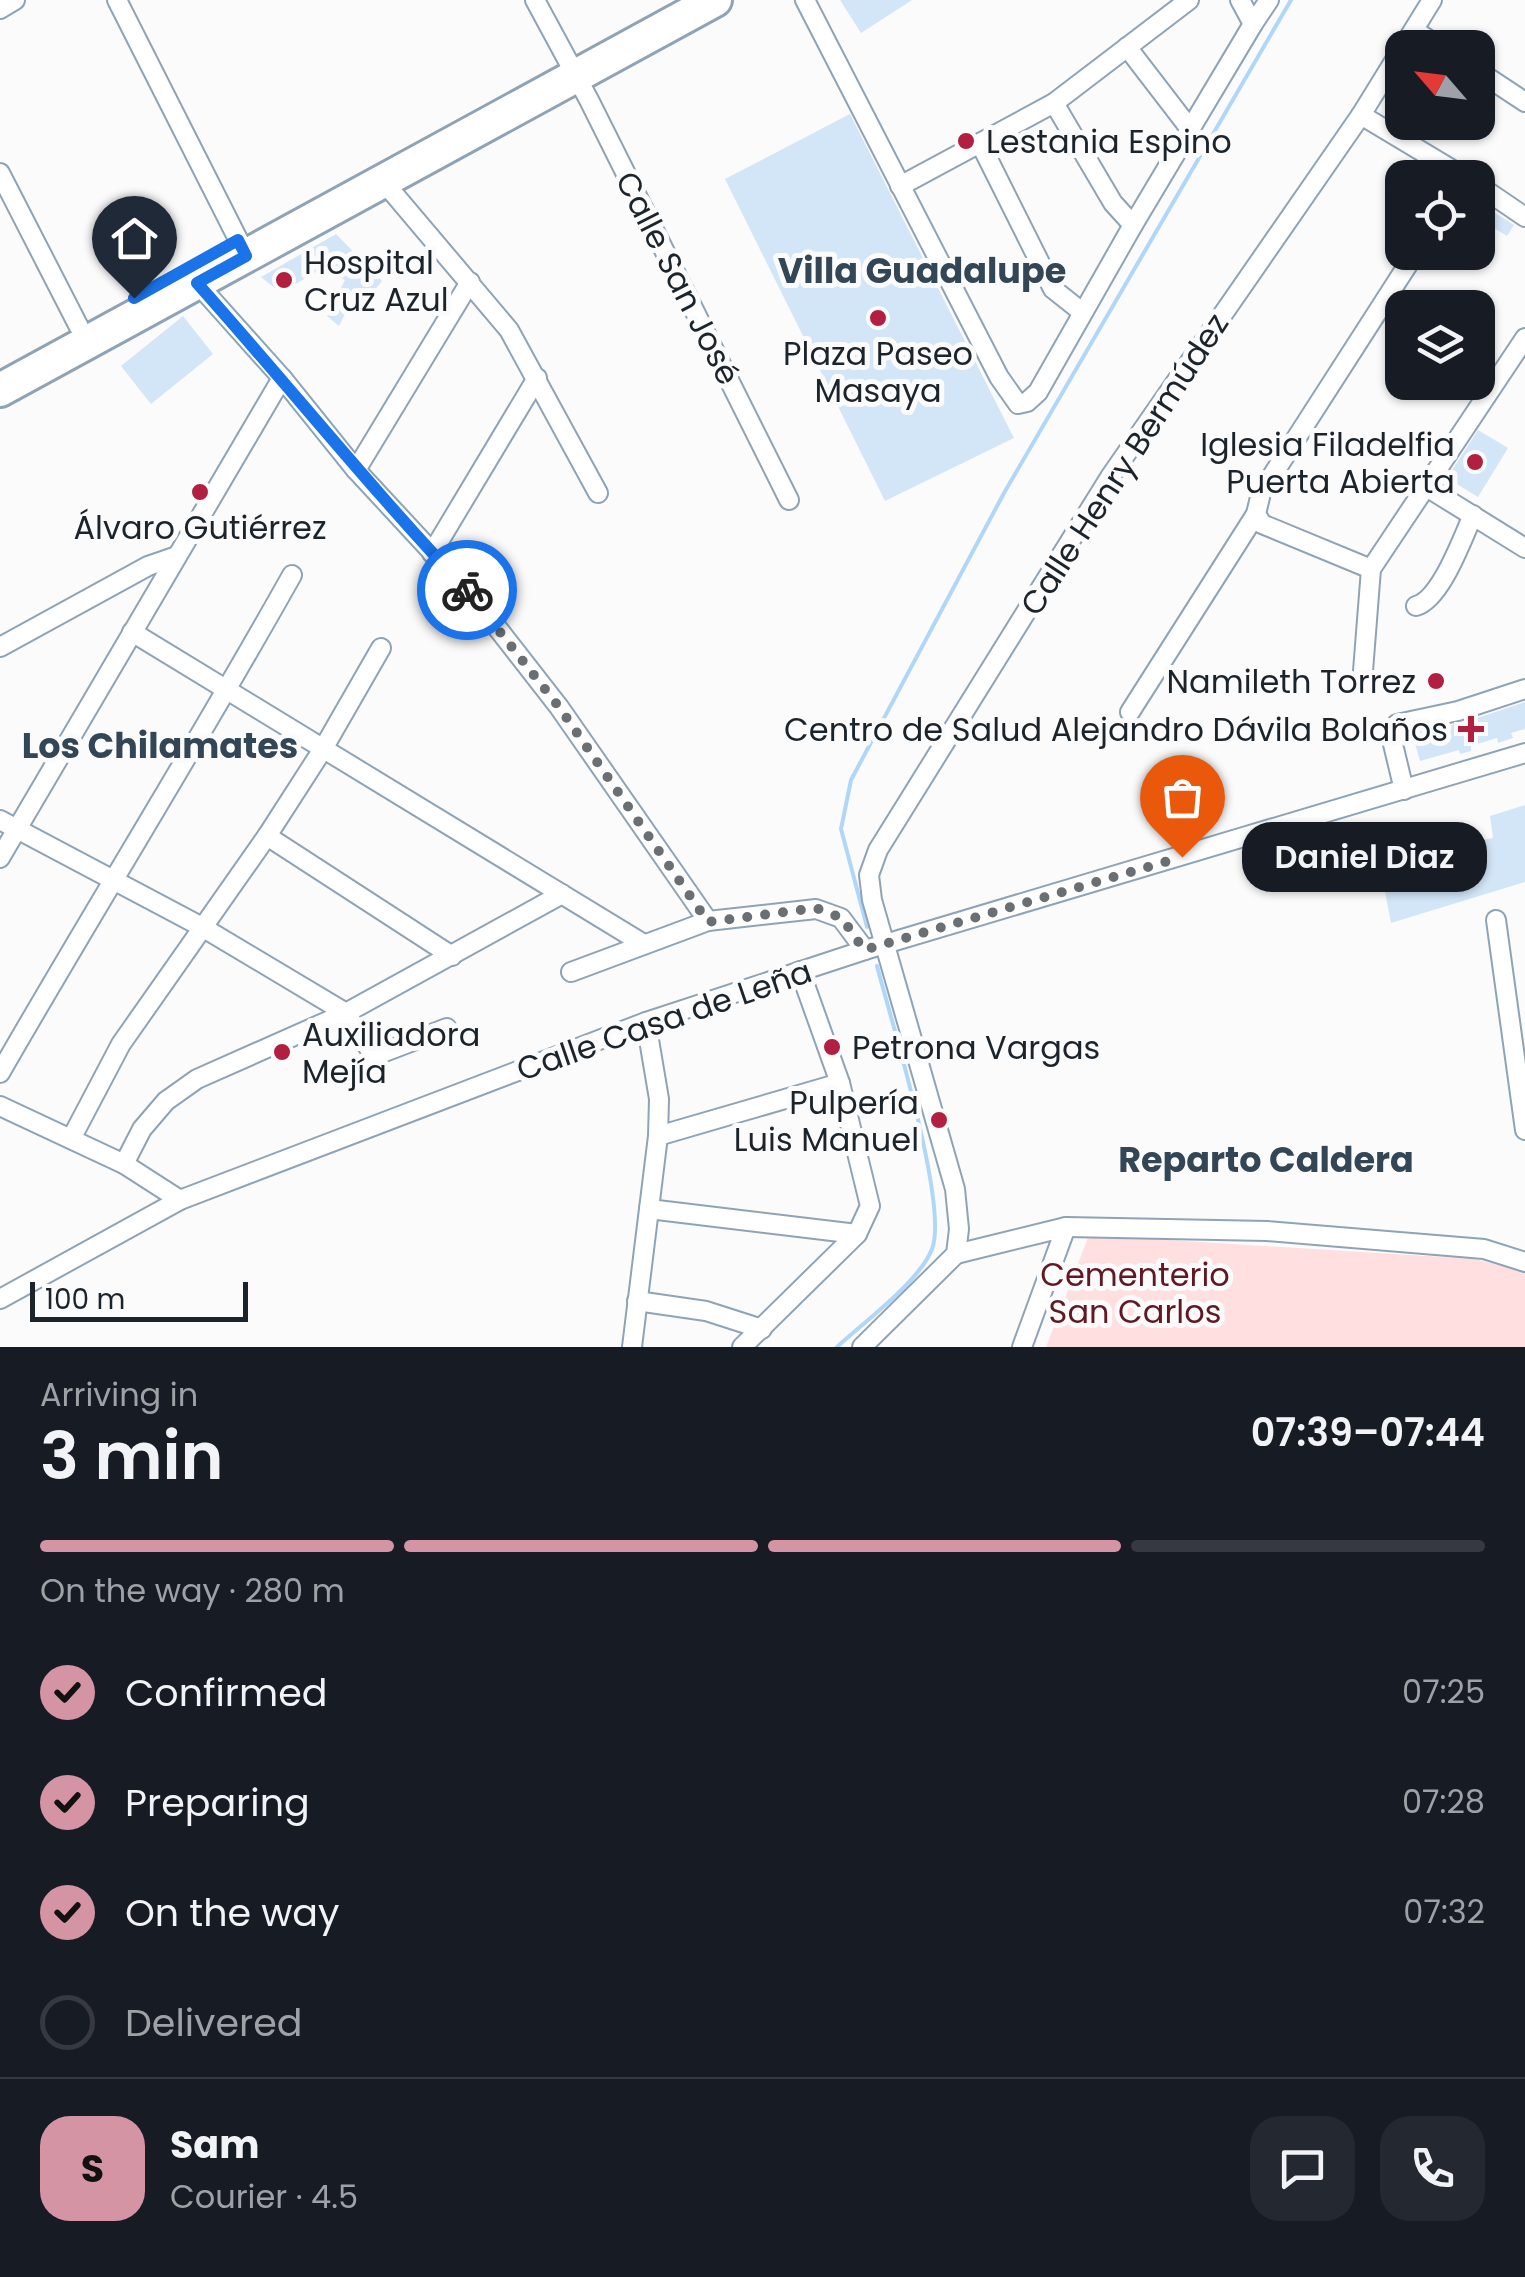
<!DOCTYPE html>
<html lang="en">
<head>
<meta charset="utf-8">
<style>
  body { margin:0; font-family:Poppins,sans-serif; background:#242831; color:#f1f3f6; height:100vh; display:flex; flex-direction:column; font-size:38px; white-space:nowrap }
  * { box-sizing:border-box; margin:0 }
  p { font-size:32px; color:#9ea1a6 }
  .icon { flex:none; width:55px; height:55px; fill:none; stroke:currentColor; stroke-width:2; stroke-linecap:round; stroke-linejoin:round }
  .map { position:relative; height:1347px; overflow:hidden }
  .sheet { display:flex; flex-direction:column; background:#171b24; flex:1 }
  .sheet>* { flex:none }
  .needle { width:65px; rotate:298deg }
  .buttons { position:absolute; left:1385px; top:30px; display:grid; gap:20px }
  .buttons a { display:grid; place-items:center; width:110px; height:110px; border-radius:20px; background:#171b24; box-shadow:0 2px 8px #0004; font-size:50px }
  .scale { position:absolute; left:30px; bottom:25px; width:218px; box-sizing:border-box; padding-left:10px; border:5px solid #1c242b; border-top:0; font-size:28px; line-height:35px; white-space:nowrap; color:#1c242b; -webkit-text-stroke:8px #fbfbfb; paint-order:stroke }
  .pin { position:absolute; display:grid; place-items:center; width:85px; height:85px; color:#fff; margin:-102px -42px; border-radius:50% 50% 50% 0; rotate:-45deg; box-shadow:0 0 10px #0007 }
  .pin .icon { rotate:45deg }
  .courier { position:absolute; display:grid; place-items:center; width:100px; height:100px; margin:-50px; border:8px solid #1a73e8; border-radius:50%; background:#fff; color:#222; box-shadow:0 2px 12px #0007 }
  .bubble { position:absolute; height:70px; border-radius:30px; background:#171b24; box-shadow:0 2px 8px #0004; font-size:32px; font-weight:600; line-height:70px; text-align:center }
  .head em { font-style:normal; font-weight:600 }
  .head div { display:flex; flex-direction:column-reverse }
  .head { display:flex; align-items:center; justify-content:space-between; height:170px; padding:0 40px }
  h1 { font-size:65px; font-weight:600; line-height:75px }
  .bar { display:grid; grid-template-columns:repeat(4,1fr); gap:15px 10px; align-content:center; height:120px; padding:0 40px }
  .bar i { height:12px; border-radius:8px; background:#363941 }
  .bar .current { background:#d594a4 }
  .bar p { grid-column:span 4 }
  .line { display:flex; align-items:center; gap:25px; padding:0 40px; border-top:2px solid #363941 }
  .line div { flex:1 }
  .round { display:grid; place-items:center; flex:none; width:105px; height:105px; border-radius:30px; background:#242831 }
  ol { padding:0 40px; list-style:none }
  li { display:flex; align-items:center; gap:30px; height:110px }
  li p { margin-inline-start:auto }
  li .icon { padding:10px; border-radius:50%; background:#d594a4; color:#111; stroke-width:4 }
  li:last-child { color:#9ea1a6 }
  li i { width:55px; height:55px; border:5px solid #363941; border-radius:50% }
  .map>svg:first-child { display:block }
  .green { fill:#ffdfe0 }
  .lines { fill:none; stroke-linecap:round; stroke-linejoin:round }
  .stream { stroke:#b1d7f8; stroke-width:4 }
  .building { fill:#d3e6f7 }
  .street-casing { stroke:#8ea4b6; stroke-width:22 }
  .highway-casing { stroke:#8ea4b6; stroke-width:38 }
  .street { stroke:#fff; stroke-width:18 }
  .highway { stroke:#fff; stroke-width:32 }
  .done { stroke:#6a6f74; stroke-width:10; stroke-dasharray:0 18 }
  .route { stroke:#1a73e8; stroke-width:12 }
  .poi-dot { fill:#b21f40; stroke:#fbfbfb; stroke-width:4 }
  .labels { text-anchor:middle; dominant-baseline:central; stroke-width:10; stroke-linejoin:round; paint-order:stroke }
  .poi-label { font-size:32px; fill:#1c242b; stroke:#fbfbfb; text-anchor:start }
  .street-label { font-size:32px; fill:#1c242b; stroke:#fbfbfb }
  .park-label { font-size:32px; fill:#621724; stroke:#fbfbfb }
  .neighbourhood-label { font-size:35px; font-weight:bold; fill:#334656; stroke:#fbfbfb }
</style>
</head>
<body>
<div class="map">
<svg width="1525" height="1347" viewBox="0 0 1525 1347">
  <rect width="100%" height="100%" fill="#fbfbfb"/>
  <path class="green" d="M1089,1235L1475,1259L1525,1272V1347H1046Z"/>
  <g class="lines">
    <g class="stream">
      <path d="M867,927L841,829L851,780L1004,493L1291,0"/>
      <path d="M837,1347C863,1323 920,1281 932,1249C949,1206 891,1020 877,966"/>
    </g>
  </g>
  <g class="building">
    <path d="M840,0H912L861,33Z"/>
    <path d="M850,114L1014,438L885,501L725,179Z"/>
    <path d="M1478,202L1514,225L1507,236L1478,218Z"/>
    <path d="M336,234L382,281L369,297L357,290L339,326L327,316L345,280L323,268L294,285L291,280L276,289L261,277Z"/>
    <path d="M183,316L213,354L151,404L121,366Z"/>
    <path d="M1478,430L1508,448L1478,497L1447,478Z"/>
    <path d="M1525,702V729L1511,733L1513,738L1498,743L1497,738L1471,746V751L1460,754L1459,750L1420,761L1412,733L1462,723Z"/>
    <path d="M1525,805V882L1391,923L1384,886L1364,890L1351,846L1390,834L1406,883L1433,879L1429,849L1493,838L1490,816Z"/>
  </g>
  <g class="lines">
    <g class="street-casing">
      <g id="street">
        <path d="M117,0L246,255"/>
        <path d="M535,0L589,100L789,500"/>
        <path d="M805,0L999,377L1018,404L1027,402L1038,392L1133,225L1253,24L1240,0"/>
        <path d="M0,9L15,0"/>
        <path d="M1253,24L1269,0"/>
        <path d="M1414,30L1441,48"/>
        <path d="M1127,47L1190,129"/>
        <path d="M1478,71L1525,102"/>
        <path d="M1054,103L1113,203L1133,225"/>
        <path d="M1361,115L1466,178"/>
        <path d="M980,143L1053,289L1082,312"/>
        <path d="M0,173L79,327"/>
        <path d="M383,181L509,330L598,493"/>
        <path d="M1478,185L1525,217"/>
        <path d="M900,186L1054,103L1189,0"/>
        <path d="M197,283L282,378L356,470L470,593L559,707L708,921"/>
        <path d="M356,470L470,282"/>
        <path d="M1425,486L1525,548"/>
        <path d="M432,553L537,378"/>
        <path d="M1371,569L1262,524L1256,514L1261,493L1416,252"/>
        <path d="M1416,606C1441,599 1462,539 1473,515"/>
        <path d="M132,632L642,943"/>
        <path d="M0,647L148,566L177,556"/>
        <path d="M1363,671L1371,569L1525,338"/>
        <path d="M1130,712L1256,514"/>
        <path d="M1404,790L1392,740L1397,724L1458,711L1525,689"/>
        <path d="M0,820L202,927L346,1013L374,1056L447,1028"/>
        <path d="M267,836L452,956"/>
        <path d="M0,858L282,378"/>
        <path d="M1496,920L1525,1130"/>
        <path d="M571,972L708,921L816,909L841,918L865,950"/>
        <path d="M0,1073C96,906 198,743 292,575"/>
        <path d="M0,1106L124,1164L180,1200"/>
        <path d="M658,1136L840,1083"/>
        <path d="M71,1139L121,1044L267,836L323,749L381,648"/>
        <path d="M124,1164L142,1129L166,1101L197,1079L346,1013L562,894"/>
        <path d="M649,1209L857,1234"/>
        <path d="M1066,1227L1267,1231L1484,1249L1525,1262"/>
        <path d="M956,1254L1066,1227L1022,1347"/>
        <path d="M0,1299L180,1200L646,1022L865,950L1525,753"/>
        <path d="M637,1301L706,1311L762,1329"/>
        <path d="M632,1347L658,1136L659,1099L646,1022"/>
        <path d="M742,1347L857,1234L870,1206L840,1083L800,971"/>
        <path d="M862,1347L956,1254L959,1229L955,1189L872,900L869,875L878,850L1110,477L1361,115L1432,0"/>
      </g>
    </g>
    <g class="highway-casing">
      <path id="highway" d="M0,390L715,0"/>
    </g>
    <use href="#street" class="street"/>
    <use href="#highway" class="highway"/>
  </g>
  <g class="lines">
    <path class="done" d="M467,590L559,707L708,922L816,908L842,918L864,950L1182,857"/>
    <path class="route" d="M134,298L238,240L246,256L197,283C288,385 373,491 467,590"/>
  </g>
  <g class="poi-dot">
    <circle cx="966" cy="141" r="10"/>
    <circle cx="284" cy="280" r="10"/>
    <circle cx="878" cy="318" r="10"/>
    <circle cx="1475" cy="462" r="10"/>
    <circle cx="200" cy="492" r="10"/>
    <circle cx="1436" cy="681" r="10"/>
    <path d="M1466 714h10v10h10v10h-10v10h-10v-10h-10v-10h10z"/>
    <circle cx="832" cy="1047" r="10"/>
    <circle cx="282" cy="1052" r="10"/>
    <circle cx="939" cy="1120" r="10"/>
  </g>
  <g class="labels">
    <g class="poi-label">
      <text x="986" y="141">Lestania Espino</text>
      <text x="304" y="262">Hospital<tspan x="304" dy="37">Cruz Azul</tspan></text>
      <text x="878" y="353" text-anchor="middle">Plaza Paseo<tspan x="878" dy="37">Masaya</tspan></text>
      <text x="1455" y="444" text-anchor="end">Iglesia Filadelfia<tspan x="1455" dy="37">Puerta Abierta</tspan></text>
      <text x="200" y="527" text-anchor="middle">Álvaro Gutiérrez</text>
      <text x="1416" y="681" text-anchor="end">Namileth Torrez</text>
      <text x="1448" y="729" text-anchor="end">Centro de Salud Alejandro Dávila Bolaños</text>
      <text x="302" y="1034">Auxiliadora<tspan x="302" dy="37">Mejía</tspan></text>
      <text x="852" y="1047">Petrona Vargas</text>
      <text x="919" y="1102" text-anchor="end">Pulpería<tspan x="919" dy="37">Luis Manuel</tspan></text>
    </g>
    <g class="street-label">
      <text transform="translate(678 278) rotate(63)">Calle San José</text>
      <text transform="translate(1124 464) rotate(-57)">Calle Henry Bermúdez</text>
      <text transform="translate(664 1020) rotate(-19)">Calle Casa de Leña</text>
    </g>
    <g class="park-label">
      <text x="1135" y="1274">Cementerio<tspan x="1135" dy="37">San Carlos</tspan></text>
    </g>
    <g class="neighbourhood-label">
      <text x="922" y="270">Villa Guadalupe</text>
      <text x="160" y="745">Los Chilamates</text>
      <text x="1266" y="1159">Reparto Caldera</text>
    </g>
  </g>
</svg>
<div class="buttons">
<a><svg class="needle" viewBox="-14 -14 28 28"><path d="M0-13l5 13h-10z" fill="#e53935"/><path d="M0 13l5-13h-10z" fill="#9ea1a6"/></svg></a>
<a><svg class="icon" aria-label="locate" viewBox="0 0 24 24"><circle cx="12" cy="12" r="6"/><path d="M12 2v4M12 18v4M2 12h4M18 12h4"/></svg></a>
<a><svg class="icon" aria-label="layers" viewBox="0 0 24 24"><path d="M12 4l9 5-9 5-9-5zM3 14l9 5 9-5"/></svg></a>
</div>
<div class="scale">100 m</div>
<div class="pin" style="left:1182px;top:857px;background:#ea580c"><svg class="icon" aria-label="bag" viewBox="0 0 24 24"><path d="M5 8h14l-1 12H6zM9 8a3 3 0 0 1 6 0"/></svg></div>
<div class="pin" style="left:134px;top:298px;background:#1f2937"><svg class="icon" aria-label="home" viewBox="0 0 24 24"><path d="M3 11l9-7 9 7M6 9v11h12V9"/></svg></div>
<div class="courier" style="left:467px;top:590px"><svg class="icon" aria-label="bike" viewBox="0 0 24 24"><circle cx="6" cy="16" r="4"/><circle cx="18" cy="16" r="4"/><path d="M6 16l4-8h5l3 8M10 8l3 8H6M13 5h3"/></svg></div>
<div class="bubble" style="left:1242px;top:822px;width:245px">Daniel Diaz</div>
</div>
<section class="sheet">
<div class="head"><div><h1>3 min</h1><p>Arriving in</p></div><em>07:39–07:44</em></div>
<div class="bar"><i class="current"></i><i class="current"></i><i class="current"></i><i></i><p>On the way · 280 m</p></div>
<ol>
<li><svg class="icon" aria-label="check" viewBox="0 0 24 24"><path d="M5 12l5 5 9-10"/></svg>Confirmed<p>07:25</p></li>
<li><svg class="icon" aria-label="check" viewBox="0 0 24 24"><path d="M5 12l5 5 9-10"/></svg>Preparing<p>07:28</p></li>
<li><svg class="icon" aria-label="check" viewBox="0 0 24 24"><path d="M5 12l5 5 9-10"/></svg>On the way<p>07:32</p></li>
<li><i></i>Delivered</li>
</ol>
<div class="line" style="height:180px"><b class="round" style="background:#d594a4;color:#111">S</b><div><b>Sam</b><p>Courier · 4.5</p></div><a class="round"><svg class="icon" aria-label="chat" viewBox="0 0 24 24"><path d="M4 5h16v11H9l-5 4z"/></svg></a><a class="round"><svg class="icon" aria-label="phone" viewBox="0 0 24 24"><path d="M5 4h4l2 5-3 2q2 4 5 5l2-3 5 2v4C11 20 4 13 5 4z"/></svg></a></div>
</section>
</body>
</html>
